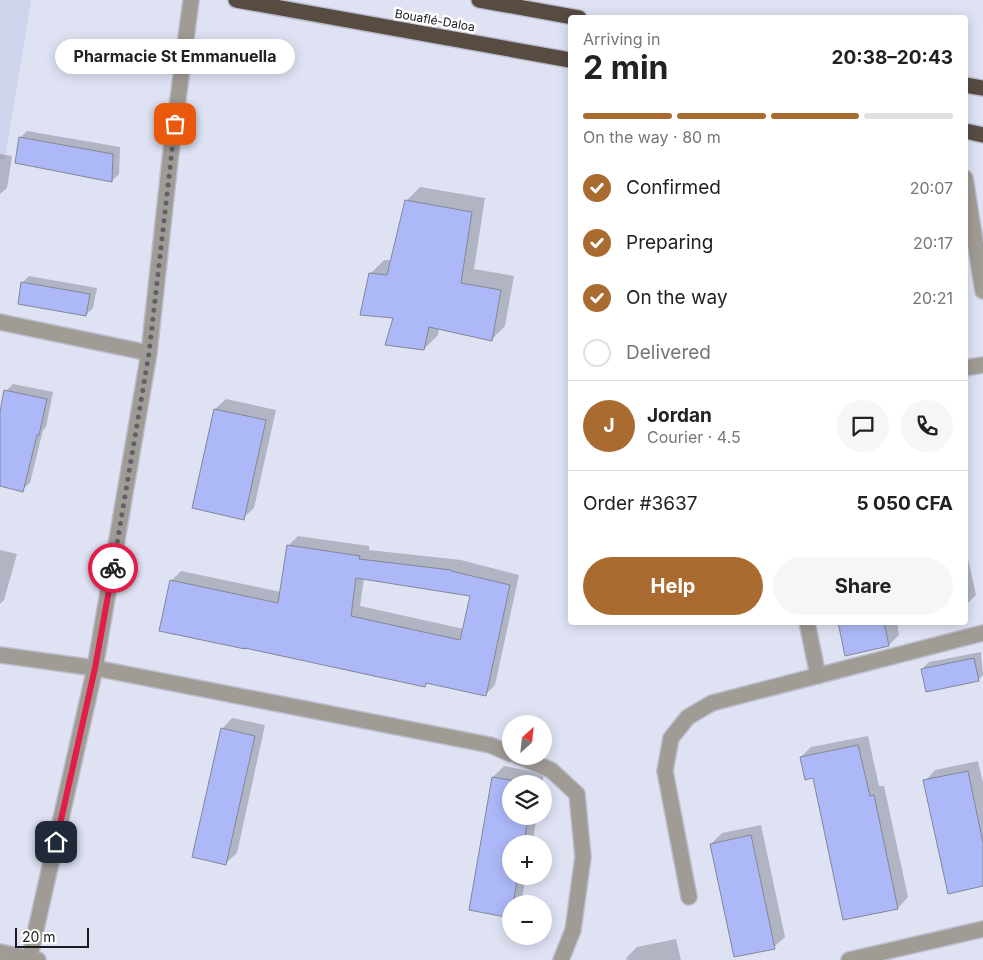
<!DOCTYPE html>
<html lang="en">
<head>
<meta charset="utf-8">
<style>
  body { margin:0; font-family:Inter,sans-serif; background:#f6f6f6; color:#222; height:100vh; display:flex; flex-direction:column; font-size:19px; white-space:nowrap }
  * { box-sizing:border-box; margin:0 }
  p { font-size:16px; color:#767676 }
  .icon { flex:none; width:28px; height:28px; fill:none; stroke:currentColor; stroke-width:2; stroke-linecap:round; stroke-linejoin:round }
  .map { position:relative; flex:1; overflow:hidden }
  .details { position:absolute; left:568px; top:15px; width:400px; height:610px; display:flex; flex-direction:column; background:#fff; border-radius:5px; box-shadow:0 2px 12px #0003 }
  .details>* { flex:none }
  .needle { width:32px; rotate:27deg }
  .tools { position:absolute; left:502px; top:715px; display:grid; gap:10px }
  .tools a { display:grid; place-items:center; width:50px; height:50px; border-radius:50%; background:#fff; box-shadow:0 2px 12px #0003; font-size:25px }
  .scale { position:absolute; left:15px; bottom:12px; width:74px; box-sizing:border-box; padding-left:5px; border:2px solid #191a20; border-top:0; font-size:14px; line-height:18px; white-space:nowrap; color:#191a20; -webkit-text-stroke:4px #fff; paint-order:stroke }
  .pin { position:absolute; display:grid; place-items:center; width:42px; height:42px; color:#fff; margin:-21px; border-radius:10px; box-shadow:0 2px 8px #0006 }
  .courier { position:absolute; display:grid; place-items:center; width:50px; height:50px; margin:-25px; border:4px solid #e11d48; border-radius:50%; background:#fff; color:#222; box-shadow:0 1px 6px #0007 }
  .bubble { position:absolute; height:35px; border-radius:18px; background:#fff; box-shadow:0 2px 12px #0003; font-size:16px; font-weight:700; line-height:35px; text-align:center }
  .summary em { font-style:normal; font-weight:700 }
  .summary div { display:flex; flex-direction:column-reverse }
  .summary { display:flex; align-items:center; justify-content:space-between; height:85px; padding:0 15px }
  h1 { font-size:32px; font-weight:700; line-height:38px }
  .bar { display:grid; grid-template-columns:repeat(4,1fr); gap:8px 5px; align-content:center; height:60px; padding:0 15px }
  .bar i { height:6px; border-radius:4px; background:#e0e0e0 }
  .bar .current { background:#a96b30 }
  .bar p { grid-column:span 4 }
  .line { display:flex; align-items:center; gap:12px; padding:0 15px; border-top:1px solid #e0e0e0 }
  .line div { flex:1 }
  .round { display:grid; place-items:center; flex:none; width:52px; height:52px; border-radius:26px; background:#f6f6f6 }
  ol { padding:0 15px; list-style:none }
  li { display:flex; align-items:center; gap:15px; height:55px }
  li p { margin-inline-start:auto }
  li .icon { padding:5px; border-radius:50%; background:#a96b30; color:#fff; stroke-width:4 }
  li:last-child { color:#767676 }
  li i { width:28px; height:28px; border:2px solid #e0e0e0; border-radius:50% }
  .primary-button { display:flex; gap:10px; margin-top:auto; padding:10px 15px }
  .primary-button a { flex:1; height:58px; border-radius:30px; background:#a96b30; color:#fff; font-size:20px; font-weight:700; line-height:58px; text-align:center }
  .primary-button a+a { background:#f6f6f6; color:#222 }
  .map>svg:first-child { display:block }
  .built { fill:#d0d5ee }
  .shadow { fill:#0003; fill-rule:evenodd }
  .building { fill:#adb8f8; stroke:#838696; fill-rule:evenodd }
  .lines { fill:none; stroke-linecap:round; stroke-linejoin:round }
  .minor-casing { stroke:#bbbecd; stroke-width:18 }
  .highway-casing { stroke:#bbbecd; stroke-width:18 }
  .minor { stroke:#a19b96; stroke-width:15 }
  .highway { stroke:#584b41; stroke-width:15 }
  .done { stroke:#5e606a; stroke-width:5; stroke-dasharray:0 9 }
  .route { stroke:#e11d48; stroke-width:6 }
  .labels { text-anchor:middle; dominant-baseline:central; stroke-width:5; stroke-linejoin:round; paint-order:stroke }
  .street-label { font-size:12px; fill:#191a20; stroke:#fff }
</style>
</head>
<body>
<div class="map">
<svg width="983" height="960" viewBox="0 0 983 960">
  <rect width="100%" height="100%" fill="#dee2f3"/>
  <path class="built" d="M0,0H31L5,159H0Z"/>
  <g class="shadow">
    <path d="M27,131L120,147L119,174L112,181L20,138Z"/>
    <path d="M0,154L12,156L7,188L0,194Z"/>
    <path d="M420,187L485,198L474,269L514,276L505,326L491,340L439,328L438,335L424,349L395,317L370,274L384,260H392L406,201Z"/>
    <path d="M29,276L97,288L93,308L86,315L22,283Z"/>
    <path d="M13,384L53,392L46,427L43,430L30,483L22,490L0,484V418L6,391Z"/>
    <path d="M226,399L276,410L254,508L243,518L215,409Z"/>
    <path d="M298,536L369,546V550L461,560L519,575L495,685L485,695L428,682L425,686L171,581L181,571L281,592L288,546ZM364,578L471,595L464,629L360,606Z"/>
    <path d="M965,545L976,595L965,606Z"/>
    <path d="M0,550L17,554L4,600L0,604Z"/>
    <path d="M840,622H897L899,635L889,645Z"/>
    <path d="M981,652L983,675L978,680L922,669L929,662Z"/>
    <path d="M232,718L265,725L237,853L226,863L222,729Z"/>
    <path d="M868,736L879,786H884L908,897L898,908L801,757L811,747Z"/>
    <path d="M978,761L983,783V885L925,781L935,770Z"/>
    <path d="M504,766L544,774L542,784H511V816H537L532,844H511V876H526L521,904H511L510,916L470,909L493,777Z"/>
    <path d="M761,825L785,937L774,947L711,844L722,833Z"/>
    <path d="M676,939L681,960H627L626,958L637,947Z"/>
  </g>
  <g class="building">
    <path d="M19,137L113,154L112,182L15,163Z"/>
    <path d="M405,200L472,212L461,283L501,290L492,341L429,327L424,350L385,345L393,318L360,315L369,273L387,275Z"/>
    <path d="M21,282L90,294L86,316L18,304Z"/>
    <path d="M4,390L47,399L39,435H37L23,492L0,486V412Z"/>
    <path d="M214,409L266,420L244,520L192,508Z"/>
    <path d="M287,545L360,556L359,559L451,570V571L510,585L486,696L426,683L425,687L245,648V649L159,631L170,580L278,603ZM356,578L470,596L460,640L351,616Z"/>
    <path d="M838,622H884L889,646L845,656Z"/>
    <path d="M974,658L979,681L926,692L921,669Z"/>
    <path d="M221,728L255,736L226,865L192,857Z"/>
    <path d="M858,745L870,796L874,795L898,909L843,920L813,778L805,780L800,757Z"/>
    <path d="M968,771L983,843V886L948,894L923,780Z"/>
    <path d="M492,777L532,784H511V816H528L524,844H511V876H518L513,904H511V918L469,910Z"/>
    <path d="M751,835L775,949L734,957L710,844Z"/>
  </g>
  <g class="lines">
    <g class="minor-casing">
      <g id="minor">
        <path d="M965,178L983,291"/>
        <path d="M0,322L149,353"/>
        <path d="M965,368L983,365"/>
        <path d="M807,622L818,676"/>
        <path d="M0,655L95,668L490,745L511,754"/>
        <path d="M517,756L551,770L577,794L583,857L573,930L561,960"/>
        <path d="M689,897L665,771L671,738L688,717L712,703L983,633"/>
        <path d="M0,952L38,960"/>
        <path d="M29,960L95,668L149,353L170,160L191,0"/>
        <path d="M849,960L983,929"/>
      </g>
    </g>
    <g class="highway-casing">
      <g id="highway">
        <path d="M236,0L570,60"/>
        <path d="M479,0L579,18"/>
        <path d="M965,85L983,88"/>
        <path d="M965,131L983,135"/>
      </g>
    </g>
    <use href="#minor" class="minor"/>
    <use href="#highway" class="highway"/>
  </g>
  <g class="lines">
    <path class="done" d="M113,568L149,353L175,124"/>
    <path class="route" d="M56,842L95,668L113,568"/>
  </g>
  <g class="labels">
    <g class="street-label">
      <text transform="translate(435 20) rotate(10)">Bouaflé-Daloa</text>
    </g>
  </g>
</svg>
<div class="tools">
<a><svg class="needle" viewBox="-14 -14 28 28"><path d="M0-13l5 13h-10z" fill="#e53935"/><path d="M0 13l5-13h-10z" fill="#767676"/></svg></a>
<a><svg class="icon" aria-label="layers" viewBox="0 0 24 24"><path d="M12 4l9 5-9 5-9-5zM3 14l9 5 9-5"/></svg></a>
<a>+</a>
<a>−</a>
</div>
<div class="scale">20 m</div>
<div class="pin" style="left:175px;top:124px;background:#ea580c"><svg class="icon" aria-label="bag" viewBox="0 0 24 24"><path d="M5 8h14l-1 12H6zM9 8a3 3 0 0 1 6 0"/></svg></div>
<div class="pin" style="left:56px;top:842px;background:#1f2937"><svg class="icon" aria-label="home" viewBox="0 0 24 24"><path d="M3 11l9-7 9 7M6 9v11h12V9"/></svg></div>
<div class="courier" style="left:113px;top:568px"><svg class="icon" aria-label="bike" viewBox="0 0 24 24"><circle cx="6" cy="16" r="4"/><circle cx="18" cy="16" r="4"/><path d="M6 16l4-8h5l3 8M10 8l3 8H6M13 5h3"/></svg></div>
<div class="bubble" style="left:55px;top:39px;width:240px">Pharmacie St Emmanuella</div>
<section class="details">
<div class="summary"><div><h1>2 min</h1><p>Arriving in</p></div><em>20:38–20:43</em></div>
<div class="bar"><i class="current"></i><i class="current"></i><i class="current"></i><i></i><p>On the way · 80 m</p></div>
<ol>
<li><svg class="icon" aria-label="check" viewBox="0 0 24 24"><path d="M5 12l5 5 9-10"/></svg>Confirmed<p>20:07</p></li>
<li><svg class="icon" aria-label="check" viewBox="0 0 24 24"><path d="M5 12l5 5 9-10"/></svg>Preparing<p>20:17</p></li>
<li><svg class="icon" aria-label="check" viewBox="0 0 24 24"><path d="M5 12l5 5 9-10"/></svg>On the way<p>20:21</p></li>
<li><i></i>Delivered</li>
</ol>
<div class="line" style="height:90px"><b class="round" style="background:#a96b30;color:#fff">J</b><div><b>Jordan</b><p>Courier · 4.5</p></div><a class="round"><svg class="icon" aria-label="chat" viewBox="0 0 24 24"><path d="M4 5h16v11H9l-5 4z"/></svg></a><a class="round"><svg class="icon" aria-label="phone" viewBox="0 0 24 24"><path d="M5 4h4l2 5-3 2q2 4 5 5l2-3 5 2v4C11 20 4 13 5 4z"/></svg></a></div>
<div class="line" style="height:65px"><div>Order #3637</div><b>5 050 CFA</b></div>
<div class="primary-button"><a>Help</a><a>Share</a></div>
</section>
</div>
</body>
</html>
